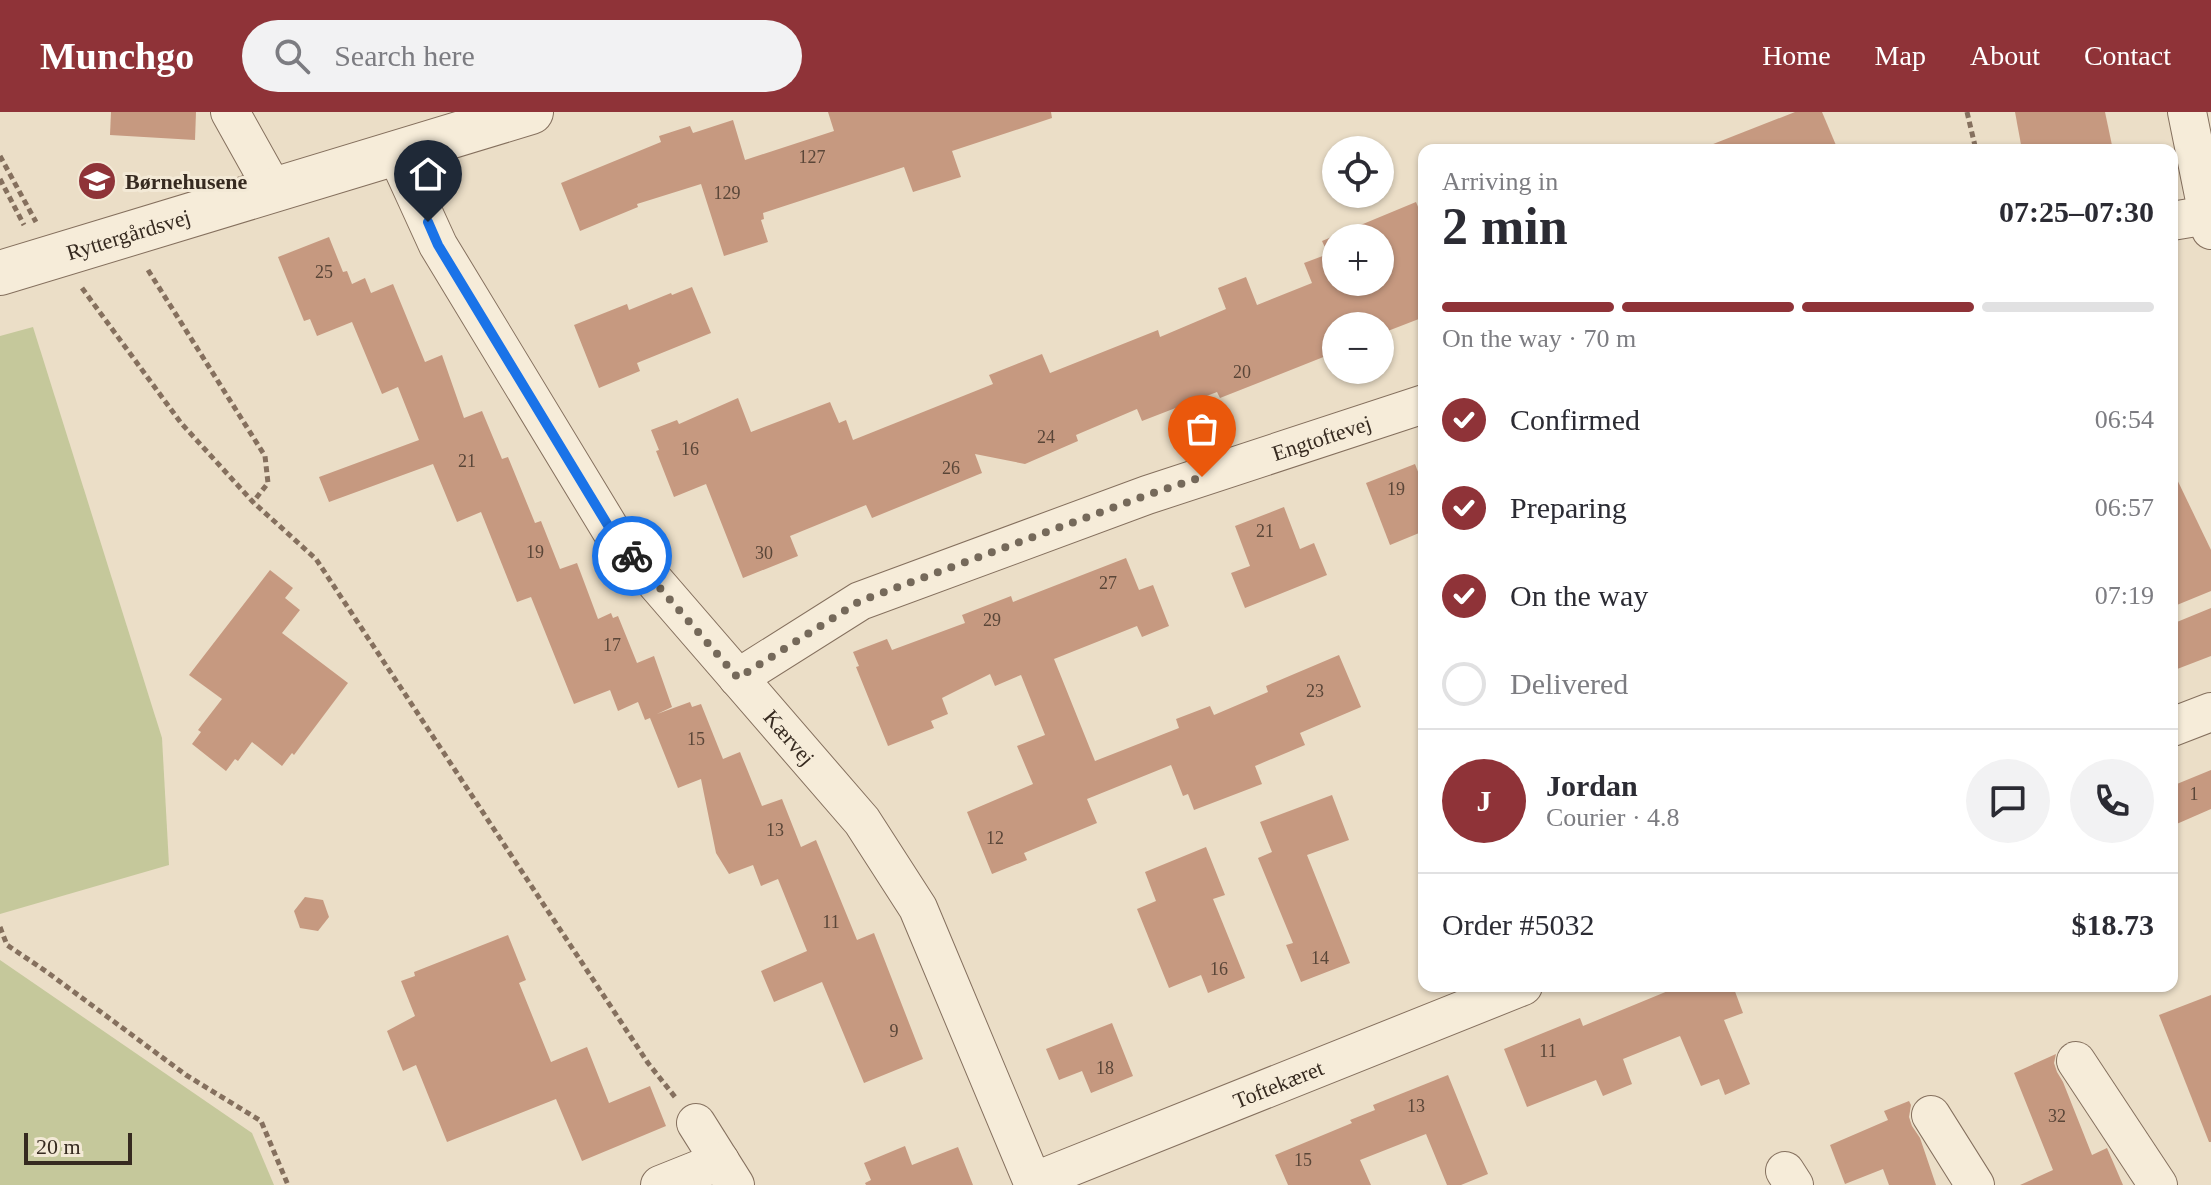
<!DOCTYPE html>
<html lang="en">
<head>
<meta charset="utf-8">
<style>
  body { margin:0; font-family:"Times New Roman",serif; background:#f2f2f3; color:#2b2b33; height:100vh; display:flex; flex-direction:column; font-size:30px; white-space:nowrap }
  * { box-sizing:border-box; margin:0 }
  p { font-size:26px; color:#7c7c81 }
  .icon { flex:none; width:44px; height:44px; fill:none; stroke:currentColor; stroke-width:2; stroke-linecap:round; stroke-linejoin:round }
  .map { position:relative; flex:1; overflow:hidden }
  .panel { position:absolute; left:1418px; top:32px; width:760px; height:848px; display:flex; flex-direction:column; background:#fff; border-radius:16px; box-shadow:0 2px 6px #0004 }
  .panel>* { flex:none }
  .fabs { position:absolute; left:1322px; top:24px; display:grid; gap:16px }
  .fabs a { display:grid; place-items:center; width:72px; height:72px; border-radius:50%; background:#fff; box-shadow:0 2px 6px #0004; font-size:40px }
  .scale { position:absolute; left:24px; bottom:20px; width:108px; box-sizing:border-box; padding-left:8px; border:4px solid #362a20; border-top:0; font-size:22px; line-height:28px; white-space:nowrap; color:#362a20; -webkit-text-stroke:6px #f3e9d6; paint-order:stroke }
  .pin { position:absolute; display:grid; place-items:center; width:68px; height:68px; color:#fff; margin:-82px -34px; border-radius:50% 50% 50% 0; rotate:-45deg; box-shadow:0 0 8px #0007 }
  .pin .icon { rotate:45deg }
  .courier { position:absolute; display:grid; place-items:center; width:80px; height:80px; margin:-40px; border:6px solid #1a73e8; border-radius:50%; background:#fff; color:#222; box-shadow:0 2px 10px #0007 }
  .summary em { font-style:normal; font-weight:800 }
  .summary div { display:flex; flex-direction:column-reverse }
  .summary { display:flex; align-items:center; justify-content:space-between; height:136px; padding:0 24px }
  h1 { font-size:52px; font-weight:800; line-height:60px }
  .bar { display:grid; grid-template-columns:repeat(4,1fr); gap:12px 8px; align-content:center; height:96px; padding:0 24px }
  .bar i { height:10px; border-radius:6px; background:#e1e1e2 }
  .bar .current { background:#8f3338 }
  .bar p { grid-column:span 4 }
  .line { display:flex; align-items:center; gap:20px; padding:0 24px; border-top:2px solid #e1e1e2 }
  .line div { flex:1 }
  .round { display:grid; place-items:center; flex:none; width:84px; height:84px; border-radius:42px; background:#f2f2f3 }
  ol { padding:0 24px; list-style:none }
  li { display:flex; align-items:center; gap:24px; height:88px }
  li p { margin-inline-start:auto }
  li .icon { padding:8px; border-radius:50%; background:#8f3338; color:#fff; stroke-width:4 }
  li:last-child { color:#7c7c81 }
  li i { width:44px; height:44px; border:4px solid #e1e1e2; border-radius:50% }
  header { display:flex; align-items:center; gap:48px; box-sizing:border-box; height:112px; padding:0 40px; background:#8f3338; color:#fff }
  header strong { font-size:38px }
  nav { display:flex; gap:44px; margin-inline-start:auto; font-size:28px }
  .search { width:560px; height:72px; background:#f2f2f3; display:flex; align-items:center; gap:20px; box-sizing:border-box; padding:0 28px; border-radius:44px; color:#7c7c81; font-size:30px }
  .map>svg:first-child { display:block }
  .green { fill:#c5c89b }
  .building { fill:#c69980; fill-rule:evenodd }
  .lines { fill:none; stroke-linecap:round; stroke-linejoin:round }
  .minor-casing { stroke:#85705e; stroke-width:40 }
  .tertiary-casing { stroke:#85705e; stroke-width:46 }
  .path { stroke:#85705e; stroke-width:5; stroke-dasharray:6 4; stroke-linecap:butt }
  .minor { stroke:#f6ecd9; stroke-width:38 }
  .tertiary { stroke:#f6ecd9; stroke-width:44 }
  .done { stroke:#75695a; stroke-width:8; stroke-dasharray:0 14.4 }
  .route { stroke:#1a73e8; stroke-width:10 }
  .labels { text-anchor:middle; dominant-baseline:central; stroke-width:6; stroke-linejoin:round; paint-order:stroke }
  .number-label { font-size:18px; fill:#5a4638 }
  .poi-label { font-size:22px; font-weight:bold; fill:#362a20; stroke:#f3e9d6; text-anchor:start }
  .street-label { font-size:22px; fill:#362a20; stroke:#f3e9d6 }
</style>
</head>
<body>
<header>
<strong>Munchgo</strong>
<div class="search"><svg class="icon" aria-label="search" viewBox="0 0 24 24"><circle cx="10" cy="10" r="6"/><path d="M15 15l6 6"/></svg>Search here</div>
<nav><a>Home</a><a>Map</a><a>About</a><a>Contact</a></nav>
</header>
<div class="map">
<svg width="2211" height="1073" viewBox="0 0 2211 1073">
  <rect width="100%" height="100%" fill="#ebdec7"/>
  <g class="green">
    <path d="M33,215L162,626L169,753L0,802V224Z"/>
    <path d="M0,848L252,1021L274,1073H0Z"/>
  </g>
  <g class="building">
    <path d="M111,0H196L195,28L110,23Z"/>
    <path d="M828,0H1051L1052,6L952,39L961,65L913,80L904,55L763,101L764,107L761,108L768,130L724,144L701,72L637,92L638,95L580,119L561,71L661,30L659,24L690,14L693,21L733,8L745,48L834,19Z"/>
    <path d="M1795,0H1822L1838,38H1703V36Z"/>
    <path d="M2015,0H2105L2113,38H2022Z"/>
    <path d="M1416,90L1424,109V205L1380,222V214H1336V240L1220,286L1217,280L1142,309L1137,297L1076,323L1078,329L1025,352L975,342L982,361L872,406L866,393L790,424L798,444L743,466L706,372L674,385L656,339L659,338L651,318L677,308L679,312L738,286L751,320L830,290L839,311L846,308L853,328L993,272L989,263L1042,242L1050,261L1158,218L1160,225L1226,197L1218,176L1246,165L1257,193L1312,171L1304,151L1328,142L1322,129ZM1336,126H1380V170H1336Z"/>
    <path d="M329,125L343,160L347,159L352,172L365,166L371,181L393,172L425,250L442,243L464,306L482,299L502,347L508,345L535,411L541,409L560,457L577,451L598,507L611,501L613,506L618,504L637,551L654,544L672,595L657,602L690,590L692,595L701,592L723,647L740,640L762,694L782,687L801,735L816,728L857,828L874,821L923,947L864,971L822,870L774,890L761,859L807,839L778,767L761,774L753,753L729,762L716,741L701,667L678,676L650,606L645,608L638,590L618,599L610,578L574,592L531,485L517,490L481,400L457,410L433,352L329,390L319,365L419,328L398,275L382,282L352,210L317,224L310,207L304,209L278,145Z"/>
    <path d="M692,175L711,221L637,251L640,259L599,276L574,213L627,192L629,198L671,181L672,183Z"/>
    <path d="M1415,352L1424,375V419L1390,433L1366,371Z"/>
    <path d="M2172,357L2211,438V479L2172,495Z"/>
    <path d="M1284,395L1300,437L1314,431L1327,463L1245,496L1231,461L1250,454L1235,414Z"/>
    <path d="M1126,446L1139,478L1153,473L1169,514L1142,525L1137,514L1054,547L1095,649L1179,616L1176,607L1210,594L1214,603L1268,580L1266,574L1339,543L1361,595L1300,621L1305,633L1255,654L1262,672L1194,698L1188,682L1183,684L1171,653L1087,687L1097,711L1024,741L1027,748L992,762L967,700L1033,672L1017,634L1045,623L1021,563L995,574L990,562L942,586L948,602L931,609L934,616L888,634L856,555L859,554L853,540L887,527L892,538L965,511L962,503L1011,484L1013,490Z"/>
    <path d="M270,458L293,476L285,486L300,498L282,521L348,571L294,643L292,641L282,654L252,630L238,649L235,647L226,659L192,632L201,620L198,618L222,587L189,563Z"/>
    <path d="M2211,496V544L2172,559V512Z"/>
    <path d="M2211,658V697L2172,714V674Z"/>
    <path d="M1332,683L1349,728L1307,743L1350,851L1301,870L1286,833L1293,831L1258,746L1272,740L1260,710Z"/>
    <path d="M1206,735L1225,783L1213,787L1245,866L1208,881L1201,863L1169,876L1137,797L1156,789L1145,760Z"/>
    <path d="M305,785L323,788L329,805L318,819L300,816L294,799Z"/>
    <path d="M508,823L526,868L519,871L551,950L587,935L609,991L650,974L666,1014L582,1049L556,987L447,1030L416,953L403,959L387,919L415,904L401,869L415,864L414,860Z"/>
    <path d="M1680,874H1733L1743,901L1724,908L1750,972L1725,983L1719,967L1701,974L1680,924L1623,947L1632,972L1603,984L1596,968L1527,995L1504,937L1580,906L1583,914Z"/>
    <path d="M2211,883V1030H2209L2159,903Z"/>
    <path d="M1112,911L1133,964L1091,981L1082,959L1059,968L1046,937Z"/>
    <path d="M2056,942L2054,951L2057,960L2063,970L2092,1043L2107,1036L2123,1073H2020L2053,1058L2014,961Z"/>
    <path d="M1448,963L1488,1062L1461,1073H1447L1426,1022L1360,1048L1371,1073H1288L1275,1043L1352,1011L1350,1008L1375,998L1373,993Z"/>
    <path d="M1909,989L1911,993L1909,1005L1912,1014L1920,1026L1936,1073H1889L1883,1057L1845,1072L1830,1033L1888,1008L1884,999Z"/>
    <path d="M905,1034L912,1053L958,1035L973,1073H866L865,1071L871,1068L864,1051Z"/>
  </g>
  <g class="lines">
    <g class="minor-casing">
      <g id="minor">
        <path d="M230,0L273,77"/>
        <path d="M2187,0L2211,118"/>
        <path id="s1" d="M396,41L438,133L612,420L862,709L918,796L1034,1073"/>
        <path d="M2172,109L2208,103"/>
        <path id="s2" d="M738,566L860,489L1147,383L1424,292"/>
        <path d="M2172,615L2211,600"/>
        <path d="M2076,949L2158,1073"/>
        <path d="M1931,1003L1975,1073"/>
        <path d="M696,1011L735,1073"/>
        <path d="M1785,1059L1794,1073"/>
        <path id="s3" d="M1033,1070L1523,874"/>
        <path d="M660,1073L720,1049"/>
      </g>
    </g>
    <g class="tertiary-casing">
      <g id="tertiary">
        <path id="s4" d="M0,161L531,0"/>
      </g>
    </g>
    <g class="path">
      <path d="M1967,0L1976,38"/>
      <path d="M0,44L36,110"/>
      <path d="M0,67L24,113"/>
      <path d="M148,158L265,344L268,371L253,390"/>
      <path d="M82,176L181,311L253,390L316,447L648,951L675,985"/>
      <path d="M0,815L7,833L47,860L186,963L261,1009L288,1073"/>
    </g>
    <use href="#minor" class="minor"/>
    <use href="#tertiary" class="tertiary"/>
  </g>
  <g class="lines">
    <path class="done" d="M632,444L738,566L860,489L1147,383L1202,365"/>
    <path class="route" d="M428,110L438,133L612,420L632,444"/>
  </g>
  <defs>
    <g id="school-disc" transform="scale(2)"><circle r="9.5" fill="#8f3338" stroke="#f3e9d6"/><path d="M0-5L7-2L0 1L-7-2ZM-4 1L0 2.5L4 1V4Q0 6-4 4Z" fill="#fff"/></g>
  </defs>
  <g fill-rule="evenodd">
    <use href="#school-disc" x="97" y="69"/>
  </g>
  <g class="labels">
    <g class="number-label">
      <text x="812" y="45">127</text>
      <text x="727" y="81">129</text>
      <text x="324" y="160">25</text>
      <text x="1242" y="260">20</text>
      <text x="1046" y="325">24</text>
      <text x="690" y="337">16</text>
      <text x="467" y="349">21</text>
      <text x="951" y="356">26</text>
      <text x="1396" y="377">19</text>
      <text x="1265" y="419">21</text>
      <text x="535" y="440">19</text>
      <text x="764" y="441">30</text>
      <text x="1108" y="471">27</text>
      <text x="992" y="508">29</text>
      <text x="612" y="533">17</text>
      <text x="1315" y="579">23</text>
      <text x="696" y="627">15</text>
      <text x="2194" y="682">1</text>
      <text x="775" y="718">13</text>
      <text x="995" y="726">12</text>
      <text x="831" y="810">11</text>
      <text x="1320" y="846">14</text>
      <text x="1219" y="857">16</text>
      <text x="894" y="919">9</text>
      <text x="1548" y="939">11</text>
      <text x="1105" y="956">18</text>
      <text x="1416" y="994">13</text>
      <text x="2057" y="1004">32</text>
      <text x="1303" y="1048">15</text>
    </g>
    <g class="poi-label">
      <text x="125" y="69">Børnehusene</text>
    </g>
    <g class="street-label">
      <text stroke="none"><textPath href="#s4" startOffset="134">Ryttergårdsvej</textPath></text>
      <text stroke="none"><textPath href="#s2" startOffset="634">Engtoftevej</textPath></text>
      <text stroke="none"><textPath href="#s1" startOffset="708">Kærvej</textPath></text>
      <text stroke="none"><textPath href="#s3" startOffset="264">Toftekæret</textPath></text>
    </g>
  </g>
</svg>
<div class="fabs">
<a><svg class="icon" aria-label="locate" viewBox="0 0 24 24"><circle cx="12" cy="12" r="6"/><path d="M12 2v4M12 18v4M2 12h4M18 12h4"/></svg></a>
<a>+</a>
<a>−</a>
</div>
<div class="scale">20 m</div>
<div class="pin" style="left:1202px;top:365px;background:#ea580c"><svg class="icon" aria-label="bag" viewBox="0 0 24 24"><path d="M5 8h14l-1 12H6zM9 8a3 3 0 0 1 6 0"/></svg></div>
<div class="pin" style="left:428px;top:110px;background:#1f2937"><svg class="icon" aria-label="home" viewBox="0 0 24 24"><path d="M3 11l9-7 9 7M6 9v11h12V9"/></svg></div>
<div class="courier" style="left:632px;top:444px"><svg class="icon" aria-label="bike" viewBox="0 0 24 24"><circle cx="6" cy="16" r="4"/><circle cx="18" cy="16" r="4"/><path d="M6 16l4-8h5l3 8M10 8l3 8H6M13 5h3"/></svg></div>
<section class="panel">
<div class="summary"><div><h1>2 min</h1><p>Arriving in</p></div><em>07:25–07:30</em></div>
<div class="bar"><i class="current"></i><i class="current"></i><i class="current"></i><i></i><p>On the way · 70 m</p></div>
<ol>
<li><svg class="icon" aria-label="check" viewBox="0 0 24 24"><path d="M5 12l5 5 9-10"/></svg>Confirmed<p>06:54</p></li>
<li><svg class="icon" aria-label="check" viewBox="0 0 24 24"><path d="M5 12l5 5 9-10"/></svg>Preparing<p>06:57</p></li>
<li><svg class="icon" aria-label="check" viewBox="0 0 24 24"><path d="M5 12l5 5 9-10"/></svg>On the way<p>07:19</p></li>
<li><i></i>Delivered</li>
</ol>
<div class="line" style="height:144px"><b class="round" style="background:#8f3338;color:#fff">J</b><div><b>Jordan</b><p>Courier · 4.8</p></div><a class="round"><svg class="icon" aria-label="chat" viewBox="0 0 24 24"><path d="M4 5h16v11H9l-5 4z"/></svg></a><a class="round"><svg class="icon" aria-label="phone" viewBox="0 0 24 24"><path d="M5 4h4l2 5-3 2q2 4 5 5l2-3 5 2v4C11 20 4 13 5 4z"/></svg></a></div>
<div class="line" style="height:104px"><div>Order #5032</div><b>$18.73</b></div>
</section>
</div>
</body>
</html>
